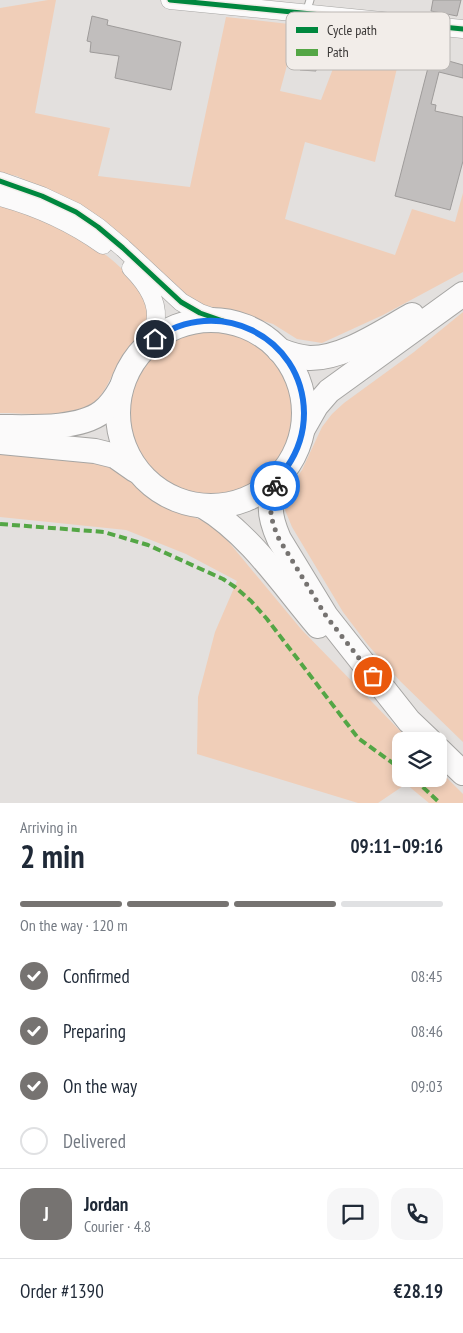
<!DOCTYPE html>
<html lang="en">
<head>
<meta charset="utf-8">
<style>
  body { margin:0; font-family:"PT Sans Narrow",sans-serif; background:#f6f6f7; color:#1f2937; height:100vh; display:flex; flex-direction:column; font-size:19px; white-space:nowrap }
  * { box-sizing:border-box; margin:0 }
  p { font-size:16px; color:#747a83 }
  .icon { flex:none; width:28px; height:28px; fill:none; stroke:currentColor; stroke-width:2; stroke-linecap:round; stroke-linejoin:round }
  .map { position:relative; height:803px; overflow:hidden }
  .side { display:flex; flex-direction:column; background:#fff; flex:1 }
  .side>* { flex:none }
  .buttons { position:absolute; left:392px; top:732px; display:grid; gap:10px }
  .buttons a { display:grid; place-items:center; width:55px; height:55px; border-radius:10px; background:#fff; box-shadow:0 2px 8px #0003; font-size:25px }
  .pin { position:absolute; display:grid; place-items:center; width:42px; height:42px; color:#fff; margin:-21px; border:2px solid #fff; border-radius:50%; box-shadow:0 1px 5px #0007 }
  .courier { position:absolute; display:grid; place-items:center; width:50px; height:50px; margin:-25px; border:4px solid #1a73e8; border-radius:50%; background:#fff; color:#222; box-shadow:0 1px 6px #0007 }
  .overview em { font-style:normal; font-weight:600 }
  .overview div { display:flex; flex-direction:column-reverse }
  .overview { display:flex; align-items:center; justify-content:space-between; height:85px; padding:0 20px }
  h1 { font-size:32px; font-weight:600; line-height:38px }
  .bar { display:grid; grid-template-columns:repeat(4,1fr); gap:8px 5px; align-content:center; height:60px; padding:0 20px }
  .bar i { height:6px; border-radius:4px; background:#e0e1e3 }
  .bar .selected { background:#767371 }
  .bar p { grid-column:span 4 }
  .line { display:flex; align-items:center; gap:12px; padding:0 20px; border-top:1px solid #e0e1e3 }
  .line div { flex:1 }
  .round { display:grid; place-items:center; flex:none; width:52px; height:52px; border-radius:15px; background:#f6f6f7 }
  ol { padding:0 20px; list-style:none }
  li { display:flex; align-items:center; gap:15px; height:55px }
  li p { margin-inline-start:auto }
  li .icon { padding:5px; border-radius:50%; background:#767371; color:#fff; stroke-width:4 }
  li:last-child { color:#747a83 }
  li i { width:28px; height:28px; border:2px solid #e0e1e3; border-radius:50% }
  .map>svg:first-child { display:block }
  .green { fill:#f0ceb8 }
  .building { fill:#c1bebd; stroke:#9e9b9a }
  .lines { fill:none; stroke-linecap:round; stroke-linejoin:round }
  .service-casing { stroke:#a6a5a3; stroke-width:9 }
  .tertiary-casing { stroke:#a6a5a3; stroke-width:19 }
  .trunk-casing { stroke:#a6a5a3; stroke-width:26 }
  .service { stroke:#fbfafa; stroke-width:7 }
  .tertiary { stroke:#fbfafa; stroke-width:18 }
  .trunk { stroke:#fbfafa; stroke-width:24 }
  .quiet { stroke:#54a645; stroke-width:4; stroke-dasharray:8 4; stroke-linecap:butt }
  .cycleway-casing { stroke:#f2ede9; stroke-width:8 }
  .cycleway { stroke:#00873e; stroke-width:5 }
  .done { stroke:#767371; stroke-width:5; stroke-dasharray:0 9 }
  .route { stroke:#1a73e8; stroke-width:6 }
  .key { fill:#f2ede9; stroke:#bbb7b4; stroke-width:1 }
  .key-label { font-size:14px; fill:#3b3837 }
</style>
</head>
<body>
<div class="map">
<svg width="463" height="803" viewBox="0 0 463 803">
  <rect width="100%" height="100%" fill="#e3e0de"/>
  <g class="green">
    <path d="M48,0H56L35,113L110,128L98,176L190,187L226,17L298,25L280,91L321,100L334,66L344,62L351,33L404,38L375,162L305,142L285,219L395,255L412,209L455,222L463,193V272L383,315L322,343L297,339L273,324L231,311L193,303L84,211L17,176L0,173V8Z"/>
    <path d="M0,205C50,220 106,244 138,287C143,295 149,304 149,314C148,334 131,343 121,358C114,370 109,384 101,395C83,421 28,413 0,413Z"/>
    <path d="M463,312V742L400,681L368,645L343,612L292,527L285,510V503L288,491L302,470L322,427L332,414L344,403L414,352Z"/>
    <circle cx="212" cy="414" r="83"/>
    <path d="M0,453L111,465L126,471L135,486L155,501L208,523L227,540L301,629L410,741H401V779H439V770L463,794V803H429L406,784L378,803H358L197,754L198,697L215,632L237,581L186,554L126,530L0,517Z"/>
  </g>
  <g class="building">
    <path d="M433,0H461L457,16L431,11Z"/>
    <path d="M92,16L108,20L107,25L181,42L171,90L115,78L119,56L90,52L91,42L87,41Z"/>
    <path d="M303,28L335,32V36L341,37L340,51L334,50L331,61L324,60L323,69L316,68V71L300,70Z"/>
    <path d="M431,56L463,65V78L439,72L431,104L436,105L435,111L463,117V161L450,210L395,196Z"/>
  </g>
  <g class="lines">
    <g class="service-casing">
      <path id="service" d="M306,13L310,0"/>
    </g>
    <g class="tertiary-casing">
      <g id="tertiary">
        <path d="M170,0L463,29"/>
        <path d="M0,181L42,196L76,212L98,227L123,248L181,302L200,313L223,321"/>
        <path d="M0,197C37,207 72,223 103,245"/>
        <path d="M131,268C145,282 160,303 155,324C153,333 148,341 144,349"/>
      </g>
    </g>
    <g class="trunk-casing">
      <g id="trunk">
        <circle cx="211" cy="413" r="93"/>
        <path d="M279,350C289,354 298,357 309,358C343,359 383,331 412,315"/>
        <path d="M0,427C29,427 78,430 102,412C111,405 116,397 121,388"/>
        <path d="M304,427L316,406L329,391L463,294"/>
        <path d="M0,442L95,451L115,456L135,470"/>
        <path d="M279,477C268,502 268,514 279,539L326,616L409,721L430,741"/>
        <path d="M203,506C250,534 283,585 318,626"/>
        <path d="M439,750L463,773"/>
      </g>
    </g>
    <use href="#service" class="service"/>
    <use href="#tertiary" class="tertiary"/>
    <use href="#trunk" class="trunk"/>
    <g class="quiet">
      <path d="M0,524L104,532L148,545L223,579L235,587L251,601L267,619L358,738L401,769"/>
      <path d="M414,779L440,803"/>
    </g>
    <g class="cycleway-casing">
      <g id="cycleway">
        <path d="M170,0L463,29"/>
        <path d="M0,181L42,196L76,212L98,227L123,248L181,302L200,313L223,321"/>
      </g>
    </g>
    <use href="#cycleway" class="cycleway"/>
  </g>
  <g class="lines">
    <path class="done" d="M275,486C267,505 271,521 279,539L326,616L373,676"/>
    <path class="route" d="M155,339C216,295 303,335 304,413C304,432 298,451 287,467C283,473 278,478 275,486"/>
  </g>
  <rect x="286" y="12" width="164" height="58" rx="8" class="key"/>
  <rect x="296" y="27" width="22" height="6" fill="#00873e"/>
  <rect x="296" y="49" width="22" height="7" fill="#54a645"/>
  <g class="key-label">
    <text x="327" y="35">Cycle path</text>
    <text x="327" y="57">Path</text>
  </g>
</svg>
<div class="buttons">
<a><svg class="icon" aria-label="layers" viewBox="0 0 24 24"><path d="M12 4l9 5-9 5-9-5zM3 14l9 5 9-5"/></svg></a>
</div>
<div class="pin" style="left:373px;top:676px;background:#ea580c"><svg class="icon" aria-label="bag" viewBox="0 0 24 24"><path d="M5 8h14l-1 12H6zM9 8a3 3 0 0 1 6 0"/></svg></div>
<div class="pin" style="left:155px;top:339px;background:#1f2937"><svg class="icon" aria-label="home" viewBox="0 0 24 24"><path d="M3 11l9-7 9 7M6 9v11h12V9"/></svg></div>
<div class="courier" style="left:275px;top:486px"><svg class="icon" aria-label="bike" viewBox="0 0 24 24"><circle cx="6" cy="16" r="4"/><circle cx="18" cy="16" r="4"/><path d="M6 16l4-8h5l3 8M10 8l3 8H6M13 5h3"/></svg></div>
</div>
<section class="side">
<div class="overview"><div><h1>2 min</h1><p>Arriving in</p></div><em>09:11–09:16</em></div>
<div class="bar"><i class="selected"></i><i class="selected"></i><i class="selected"></i><i></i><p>On the way · 120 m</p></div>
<ol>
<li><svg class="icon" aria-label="check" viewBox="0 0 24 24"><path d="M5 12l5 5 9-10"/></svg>Confirmed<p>08:45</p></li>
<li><svg class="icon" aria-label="check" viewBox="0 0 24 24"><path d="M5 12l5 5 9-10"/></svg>Preparing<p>08:46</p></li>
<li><svg class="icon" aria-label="check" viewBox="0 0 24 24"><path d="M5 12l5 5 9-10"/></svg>On the way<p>09:03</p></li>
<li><i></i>Delivered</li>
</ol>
<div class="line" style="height:90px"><b class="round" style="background:#767371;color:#fff">J</b><div><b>Jordan</b><p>Courier · 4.8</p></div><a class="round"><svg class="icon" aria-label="chat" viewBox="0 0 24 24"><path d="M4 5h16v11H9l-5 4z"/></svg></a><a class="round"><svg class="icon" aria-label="phone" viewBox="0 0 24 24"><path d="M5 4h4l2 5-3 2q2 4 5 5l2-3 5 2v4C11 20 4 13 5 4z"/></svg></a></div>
<div class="line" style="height:65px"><div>Order #1390</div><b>€28.19</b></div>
</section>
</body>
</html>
